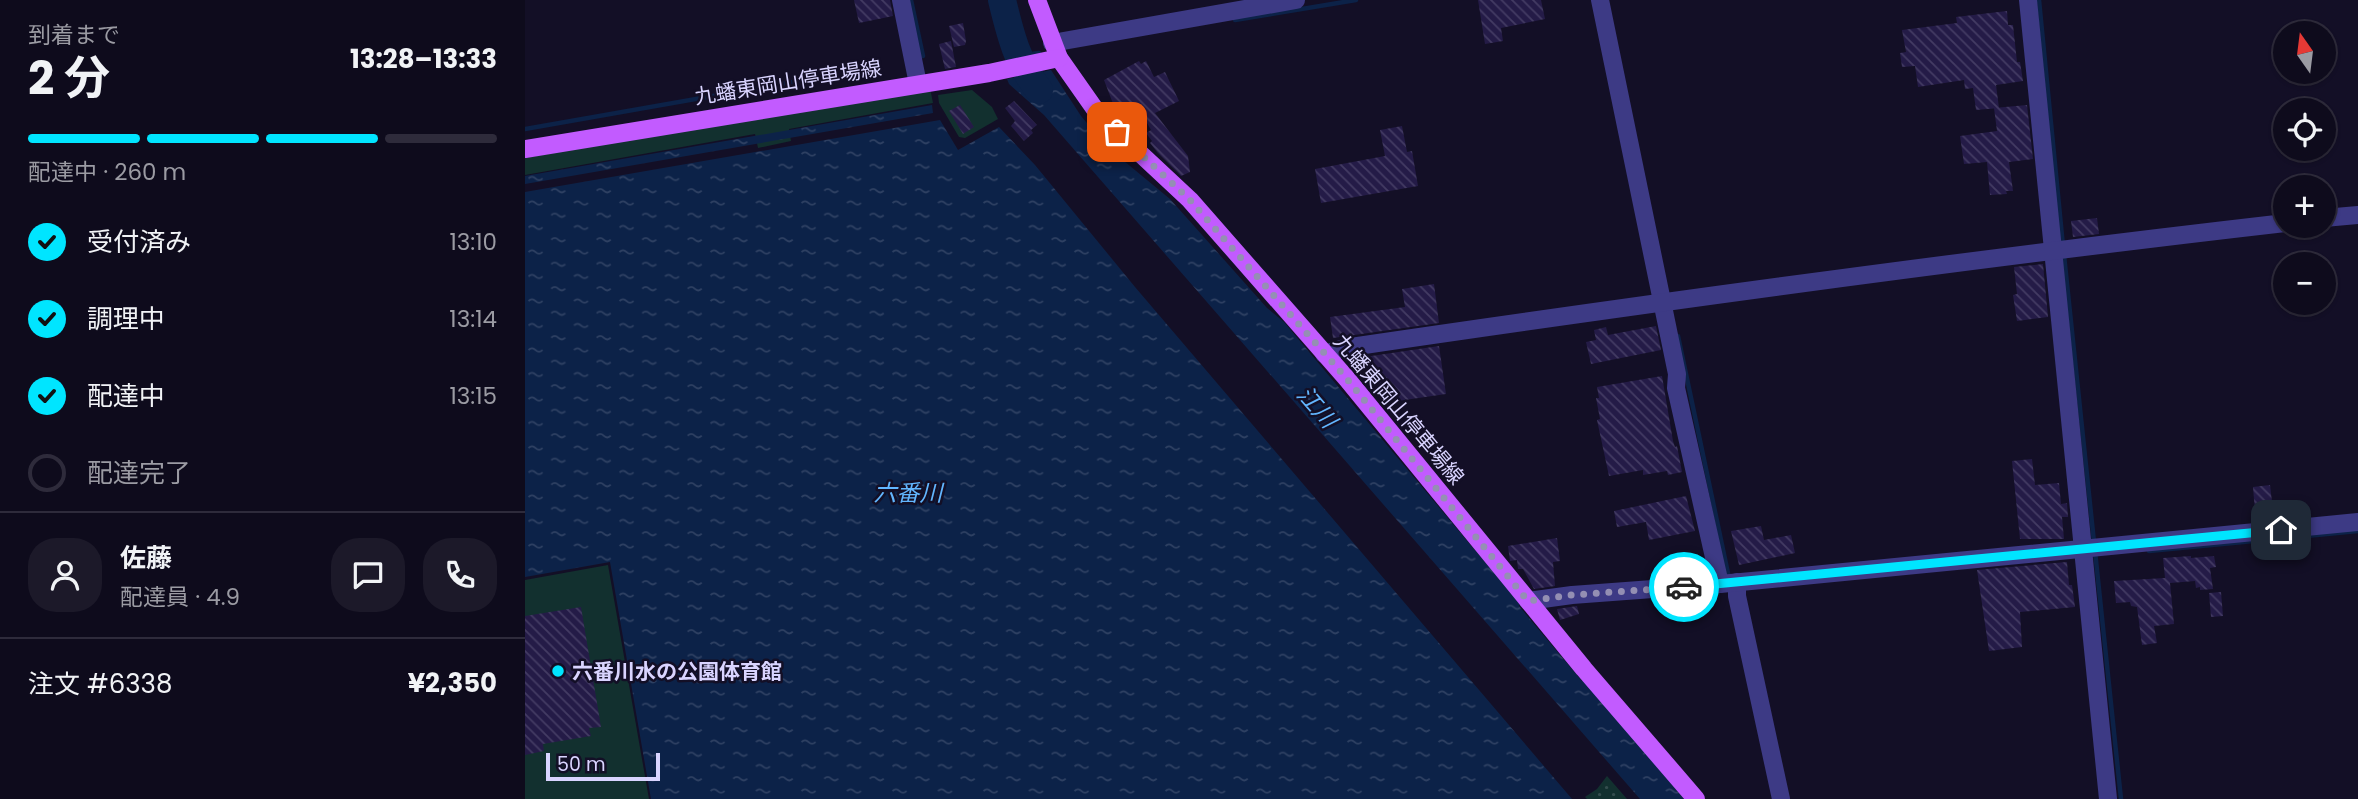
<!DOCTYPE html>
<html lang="ja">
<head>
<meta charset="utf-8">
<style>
  body { margin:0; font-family:Poppins,"Noto Sans JP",sans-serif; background:#1c1929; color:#f1f3f6; height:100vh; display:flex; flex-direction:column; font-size:26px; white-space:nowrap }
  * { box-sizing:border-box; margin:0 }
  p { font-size:23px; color:#9b9ba3 }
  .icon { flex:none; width:38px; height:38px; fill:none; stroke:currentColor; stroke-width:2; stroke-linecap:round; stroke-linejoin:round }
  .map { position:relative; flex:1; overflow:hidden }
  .details { display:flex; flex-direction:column; background:#0e0b1c; width:525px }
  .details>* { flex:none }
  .needle { width:46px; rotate:346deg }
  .tools { position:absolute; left:1748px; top:21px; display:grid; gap:14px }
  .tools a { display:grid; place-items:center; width:63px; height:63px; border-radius:50%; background:#0e0b1c; box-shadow:0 2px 5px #0004,0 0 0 2px #2e2b3b; font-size:35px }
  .scale { position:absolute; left:21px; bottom:18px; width:114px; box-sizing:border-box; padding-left:7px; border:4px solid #d9d4ff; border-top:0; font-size:19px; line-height:24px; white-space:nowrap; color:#d9d4ff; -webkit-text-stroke:5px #130f26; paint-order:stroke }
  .pin { position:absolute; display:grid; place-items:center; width:60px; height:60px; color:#fff; margin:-30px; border-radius:14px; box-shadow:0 4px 10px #0006 }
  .courier { position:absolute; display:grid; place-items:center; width:70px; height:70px; margin:-35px; border:5px solid #00e5ff; border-radius:50%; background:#fff; color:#222; box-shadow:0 2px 9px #0007 }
  .summary em { font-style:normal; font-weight:700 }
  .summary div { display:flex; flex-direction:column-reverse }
  .summary { display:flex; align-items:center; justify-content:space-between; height:119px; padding:0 28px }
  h1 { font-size:46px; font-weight:700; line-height:52px }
  .bar { display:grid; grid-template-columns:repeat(4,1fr); gap:10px 7px; align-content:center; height:84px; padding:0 28px }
  .bar i { height:9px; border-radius:5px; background:#2e2b3b }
  .bar .selected { background:#00e5ff }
  .bar p { grid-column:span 4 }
  .line { display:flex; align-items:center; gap:18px; padding:0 28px; border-top:2px solid #2e2b3b }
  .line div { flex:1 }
  .round { display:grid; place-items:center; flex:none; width:74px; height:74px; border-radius:28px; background:#1c1929 }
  ol { padding:0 28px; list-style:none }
  li { display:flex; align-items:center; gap:21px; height:77px }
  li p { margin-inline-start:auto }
  li .icon { padding:7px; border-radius:50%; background:#00e5ff; color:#111; stroke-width:4 }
  li:last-child { color:#9b9ba3 }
  li i { width:38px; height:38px; border:4px solid #2e2b3b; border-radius:50% }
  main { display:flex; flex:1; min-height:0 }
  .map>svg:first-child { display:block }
  .grass { fill:url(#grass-dots) }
  .green { fill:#12302f }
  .water { fill:url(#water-ripples) }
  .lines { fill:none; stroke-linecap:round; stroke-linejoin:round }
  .stream { stroke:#0c2248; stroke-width:4.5 }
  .river { stroke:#0c2248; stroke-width:28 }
  .building { fill:url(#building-back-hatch) }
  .minor { stroke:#3d3a85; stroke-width:18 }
  .major { stroke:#c25bff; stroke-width:18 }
  .done { stroke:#948fb3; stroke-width:7; stroke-dasharray:0 12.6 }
  .route { stroke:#00e5ff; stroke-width:9 }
  .poi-dot { fill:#00e5ff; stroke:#130f26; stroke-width:2.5 }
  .labels { text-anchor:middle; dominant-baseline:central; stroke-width:5; stroke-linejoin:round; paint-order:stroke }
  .street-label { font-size:21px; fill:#d9d4ff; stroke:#130f26 }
  .poi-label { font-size:21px; font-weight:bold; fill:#d9d4ff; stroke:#130f26; text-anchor:start }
  .water-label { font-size:23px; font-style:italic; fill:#62b6ff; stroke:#130f26 }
</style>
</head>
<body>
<main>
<section class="details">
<div class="summary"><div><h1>2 分</h1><p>到着まで</p></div><em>13:28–13:33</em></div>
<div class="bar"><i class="selected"></i><i class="selected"></i><i class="selected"></i><i></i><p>配達中 · 260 m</p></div>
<ol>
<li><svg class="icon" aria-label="check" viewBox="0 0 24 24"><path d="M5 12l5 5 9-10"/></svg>受付済み<p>13:10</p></li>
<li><svg class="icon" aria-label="check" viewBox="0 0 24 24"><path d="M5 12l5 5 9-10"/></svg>調理中<p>13:14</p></li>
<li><svg class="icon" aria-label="check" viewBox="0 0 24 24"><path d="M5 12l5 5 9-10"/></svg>配達中<p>13:15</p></li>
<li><i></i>配達完了</li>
</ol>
<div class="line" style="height:126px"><a class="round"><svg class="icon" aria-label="person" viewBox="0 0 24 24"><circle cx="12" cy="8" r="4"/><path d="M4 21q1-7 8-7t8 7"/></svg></a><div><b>佐藤</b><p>配達員 · 4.9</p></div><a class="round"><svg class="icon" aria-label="chat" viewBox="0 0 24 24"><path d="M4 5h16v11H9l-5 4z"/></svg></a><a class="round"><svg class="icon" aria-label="phone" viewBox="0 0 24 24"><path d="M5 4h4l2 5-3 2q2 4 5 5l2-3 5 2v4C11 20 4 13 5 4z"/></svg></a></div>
<div class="line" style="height:91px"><div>注文 #6338</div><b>¥2,350</b></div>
</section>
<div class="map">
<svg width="1833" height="799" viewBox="0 0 1833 799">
  <defs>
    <pattern id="grass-dots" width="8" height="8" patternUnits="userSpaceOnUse" patternTransform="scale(1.75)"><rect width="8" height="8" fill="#12302f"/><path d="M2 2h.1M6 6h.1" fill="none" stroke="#344d4e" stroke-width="1.8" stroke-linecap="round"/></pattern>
    <pattern id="water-ripples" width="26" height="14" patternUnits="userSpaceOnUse" patternTransform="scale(1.75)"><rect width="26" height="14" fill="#0c2248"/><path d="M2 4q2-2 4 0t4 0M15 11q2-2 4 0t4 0" fill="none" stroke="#2f4163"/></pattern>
    <pattern id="building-back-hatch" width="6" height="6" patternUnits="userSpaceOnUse" patternTransform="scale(1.75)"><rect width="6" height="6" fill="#241b47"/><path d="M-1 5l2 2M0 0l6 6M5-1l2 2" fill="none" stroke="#433b63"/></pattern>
  </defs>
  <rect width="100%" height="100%" fill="#130f26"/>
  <path class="grass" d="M1082,776L1102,799H1062L1060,797L1072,789Z"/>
  <g class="green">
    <path d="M405,88L408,103L264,129L266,141L233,148L230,134L0,175V158Z"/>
    <path d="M447,90L467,107L473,119L440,138L434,137L414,103L413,95Z"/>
    <path d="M83,565L124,799H0V580Z"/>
  </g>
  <g class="water">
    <path d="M526,70L556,116L582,147L645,199L742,308L759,322L995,604L994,606L1057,681L1060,680L1159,799H1115L519,115L484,84L482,79Z"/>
    <path d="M407,105L408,113L0,184V176Z"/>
    <path d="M415,120L433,150L474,127L510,165L610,287L1047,799H126L85,562L0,577V192Z"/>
  </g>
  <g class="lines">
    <g class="stream">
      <path d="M386,0L398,56L392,57"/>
      <path d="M1514,0L1538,246"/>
      <path d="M710,20L831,0"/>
      <path d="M493,56L514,53"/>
      <path d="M0,129L296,77"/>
      <path d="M1764,228L1783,226"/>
      <path d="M1539,255L1569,542"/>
      <path d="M1153,336L1204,578"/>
      <path d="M1570,551L1596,799"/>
      <path d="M1624,551L1833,531"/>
    </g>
    <path class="river" d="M477,0C485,33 492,63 514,90"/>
  </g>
  <g class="building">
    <path d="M329,0H365L368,16L334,23Z"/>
    <path d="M953,0H1016L1020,19L976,28L978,41L960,44Z"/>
    <path d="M1482,11L1483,25H1488L1492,62H1495L1498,81L1471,85L1474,108L1451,110L1448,88L1440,89L1439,80L1393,87L1390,66L1377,67L1375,53L1381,52L1377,30L1432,23L1431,17Z"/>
    <path d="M438,23L441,41L440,45L429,47L424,26Z"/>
    <path d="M426,41L431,67L420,69L414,44Z"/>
    <path d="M614,61L616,64L621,61L629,77L640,72L654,101L630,113L663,156L665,172L656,176L632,152L625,143L627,141L621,133L626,130L614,109L595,118L587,101L579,80Z"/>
    <path d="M489,101L512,125L506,130L508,133L499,141L486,126L490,121L480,108Z"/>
    <path d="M435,105L449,127L438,134L424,111Z"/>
    <path d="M1502,105L1508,159L1484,162L1488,191H1481L1482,194L1465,195L1462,162L1439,164L1435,136L1472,131L1469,108Z"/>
    <path d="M877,126L882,152L887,151L893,186L796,203L790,169L860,156L855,130Z"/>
    <path d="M1572,218L1574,234L1548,237L1546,221Z"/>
    <path d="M1518,264L1523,317L1492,321L1488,295L1492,294L1489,267Z"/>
    <path d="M909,284L914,323L808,338L805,317L880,307L877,289Z"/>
    <path d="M1131,326L1136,350L1066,364L1061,342L1071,340L1069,330L1081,327L1083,335Z"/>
    <path d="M914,346L921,394L859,403L853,396L848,364L831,367V364H827L826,359Z"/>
    <path d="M1137,376L1148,441L1150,447L1152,446L1157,472L1143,475L1142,471L1118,475V470L1084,476L1072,420L1075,419L1071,398H1074L1072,387Z"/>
    <path d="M1507,459L1510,485L1534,483L1536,504L1542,503L1543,517H1537L1539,539H1495L1487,461Z"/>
    <path d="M1745,485L1748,510L1730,512L1728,487Z"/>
    <path d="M1161,496L1170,531L1124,540L1121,522L1092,527L1089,511Z"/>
    <path d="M1236,526L1239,540L1266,535L1270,553L1214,565L1206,531Z"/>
    <path d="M1032,538L1035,561L1028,562L1030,586L1009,589L998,569H993L992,560L985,561L983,546Z"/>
    <path d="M1666,556V558L1689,556L1691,567L1685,568L1688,589L1675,590V587L1671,588L1670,581L1645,583L1649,624L1629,626L1632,643L1617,645L1612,607L1606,606L1605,602L1591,603L1589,581L1640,578L1638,558Z"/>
    <path d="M1542,562L1544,585H1547L1550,607L1495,612L1497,647L1464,651L1452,570Z"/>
    <path d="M1696,592L1698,616L1686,617L1684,593Z"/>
    <path d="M1052,606L1054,614L1035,620L1032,609Z"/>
    <path d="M56,607L76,727L64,728L66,736L18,744L19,751L0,755V616Z"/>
  </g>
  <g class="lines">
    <g class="minor">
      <path d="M376,0L393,84"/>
      <path d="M1075,0L1152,374L1151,388L1195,584"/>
      <path d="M1503,0L1583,799"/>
      <path d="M527,43L771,0"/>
      <path d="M1799,218L1833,215"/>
      <path d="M799,354L819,348C1132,302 1446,259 1760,223"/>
      <path d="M1212,582V596L1256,799"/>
      <path d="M1003,601L1047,595L1195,584L1833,522"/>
    </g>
    <g class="major">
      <path d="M512,0L534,58L574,115L665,200L822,379L1059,669L1171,799"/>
      <path d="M0,149L464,73L534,58"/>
    </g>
  </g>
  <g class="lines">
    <path class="done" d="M592,132L665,200L822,379L1003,601L1047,595L1159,587"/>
    <path class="route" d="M1159,587L1756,530"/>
  </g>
  <circle class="poi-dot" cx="33" cy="671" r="7"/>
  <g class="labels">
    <g class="street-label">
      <text transform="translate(263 82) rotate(-9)">九蟠東岡山停車場線</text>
      <text transform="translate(874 409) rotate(50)">九蟠東岡山停車場線</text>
    </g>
    <g class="poi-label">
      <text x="47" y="671">六番川水の公園体育館</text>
    </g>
    <g class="water-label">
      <text transform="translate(792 407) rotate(49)">江川</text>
      <text x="383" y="493">六番川</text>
    </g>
  </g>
</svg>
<div class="tools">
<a><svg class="needle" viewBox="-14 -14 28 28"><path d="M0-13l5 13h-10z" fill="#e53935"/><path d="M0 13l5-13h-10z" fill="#9b9ba3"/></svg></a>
<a><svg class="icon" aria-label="locate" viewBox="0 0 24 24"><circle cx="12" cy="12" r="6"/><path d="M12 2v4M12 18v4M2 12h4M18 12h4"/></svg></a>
<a>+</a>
<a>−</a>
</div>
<div class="scale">50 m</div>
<div class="pin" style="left:592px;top:132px;background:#ea580c"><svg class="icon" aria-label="bag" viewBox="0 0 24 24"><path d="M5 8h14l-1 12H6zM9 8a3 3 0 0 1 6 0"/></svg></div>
<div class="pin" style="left:1756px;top:530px;background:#1f2937"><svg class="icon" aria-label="home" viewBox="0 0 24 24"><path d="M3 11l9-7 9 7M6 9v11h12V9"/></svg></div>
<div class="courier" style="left:1159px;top:587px"><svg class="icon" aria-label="car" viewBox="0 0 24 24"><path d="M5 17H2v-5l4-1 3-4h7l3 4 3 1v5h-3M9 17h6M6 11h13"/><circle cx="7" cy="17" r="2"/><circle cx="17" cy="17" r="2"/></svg></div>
</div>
</main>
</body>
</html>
